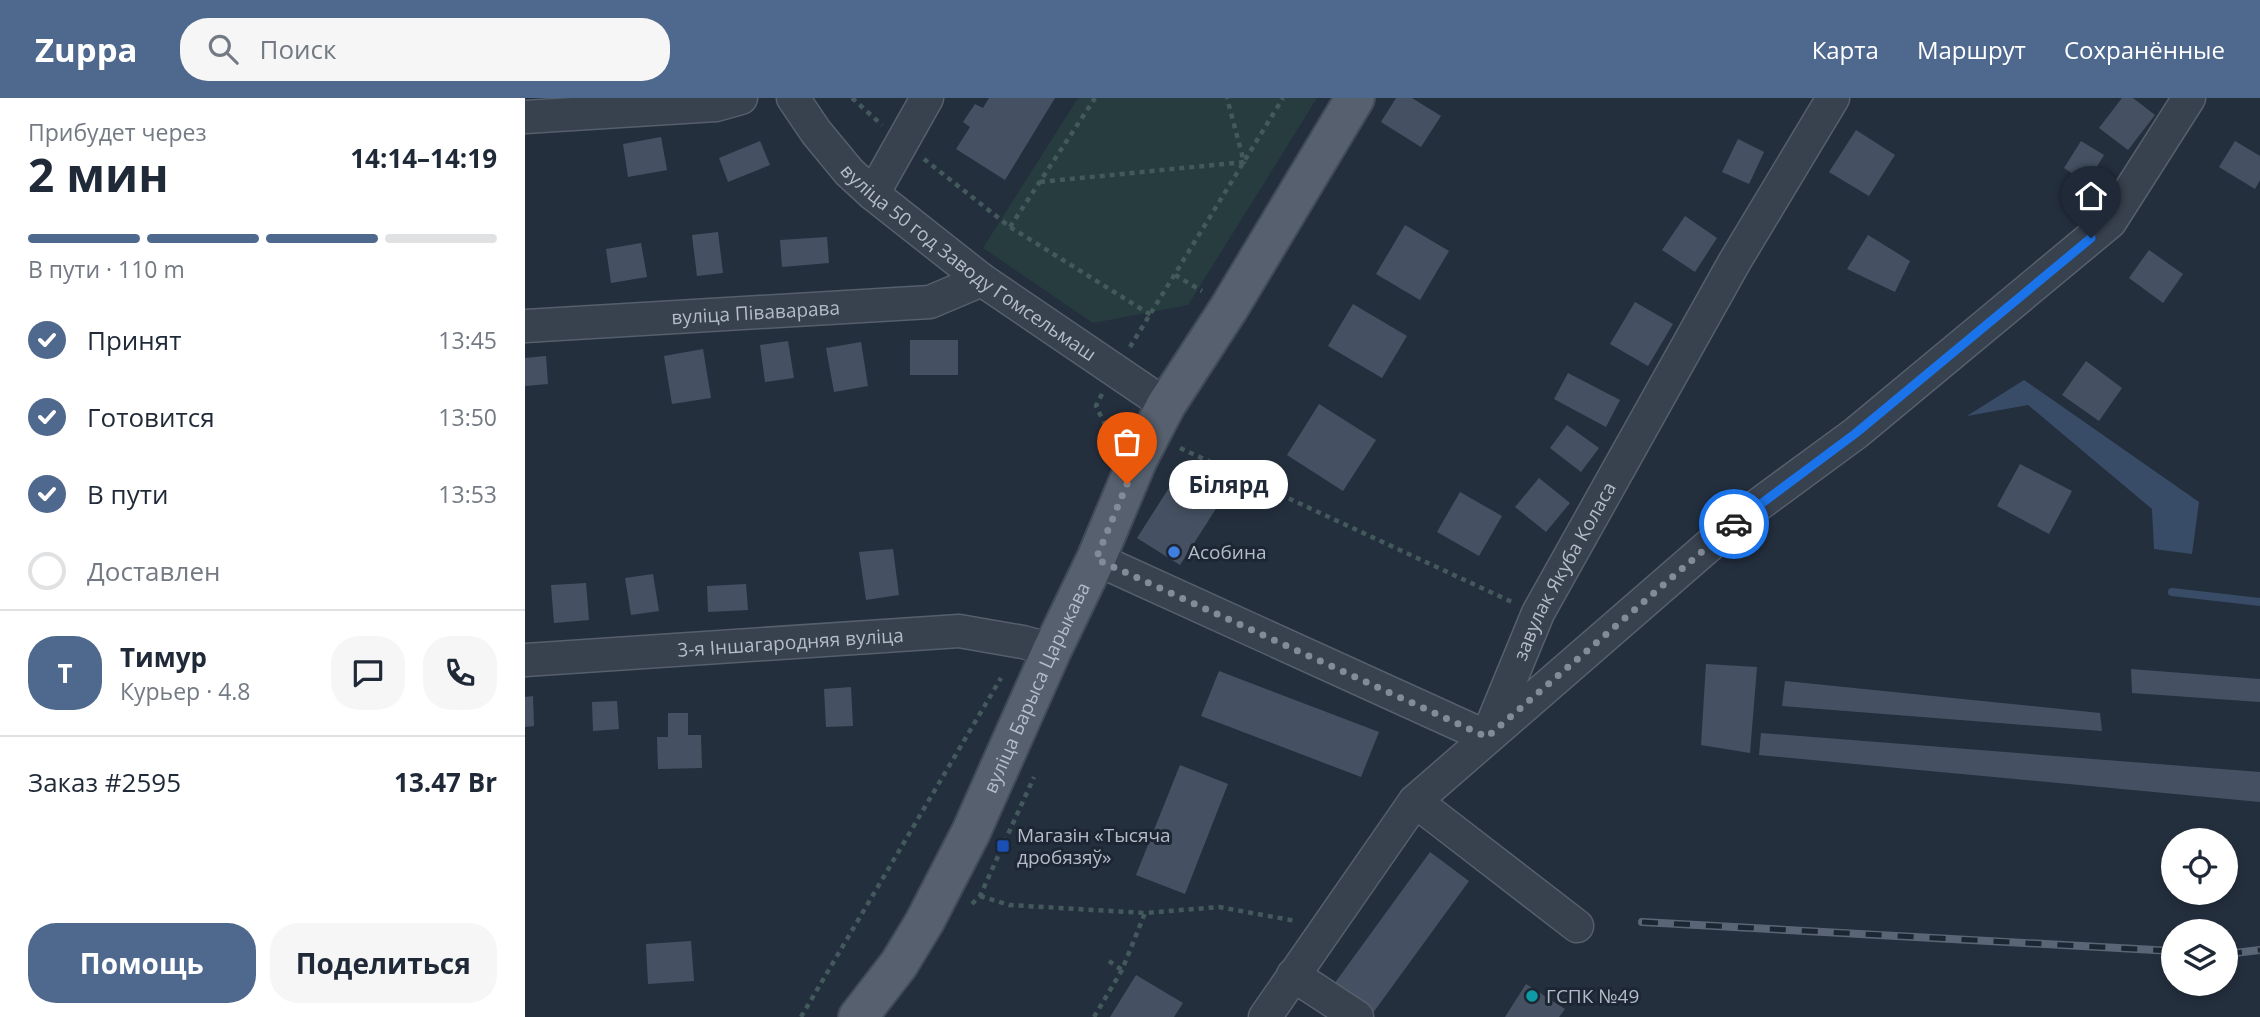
<!DOCTYPE html>
<html lang="ru">
<head>
<meta charset="utf-8">
<style>
  body { margin:0; font-family:"Open Sans",sans-serif; background:#f6f6f7; color:#1f2937; height:100vh; display:flex; flex-direction:column; font-size:26px; white-space:nowrap }
  * { box-sizing:border-box; margin:0 }
  p { font-size:23px; color:#747a83 }
  .icon { flex:none; width:38px; height:38px; fill:none; stroke:currentColor; stroke-width:2; stroke-linecap:round; stroke-linejoin:round }
  .map { position:relative; flex:1; overflow:hidden }
  .sheet { display:flex; flex-direction:column; background:#fff; width:525px }
  .sheet>* { flex:none }
  .fabs { position:absolute; left:1636px; top:730px; display:grid; gap:14px }
  .fabs a { display:grid; place-items:center; width:77px; height:77px; border-radius:50%; background:#fff; box-shadow:0 4px 10px #0003; font-size:35px }
  .pin { position:absolute; display:grid; place-items:center; width:60px; height:60px; color:#fff; margin:-72px -30px; border-radius:50% 50% 50% 0; rotate:-45deg; box-shadow:0 0 7px #0007 }
  .pin .icon { rotate:45deg }
  .courier { position:absolute; display:grid; place-items:center; width:70px; height:70px; margin:-35px; border:5px solid #1a73e8; border-radius:50%; background:#fff; color:#222; box-shadow:0 2px 9px #0007 }
  .bubble { position:absolute; height:49px; border-radius:24px; background:#fff; box-shadow:0 4px 10px #0003; font-size:23px; font-weight:700; line-height:49px; text-align:center }
  .head em { font-style:normal; font-weight:700 }
  .head div { display:flex; flex-direction:column-reverse }
  .head { display:flex; align-items:center; justify-content:space-between; height:119px; padding:0 28px }
  h1 { font-size:46px; font-weight:700; line-height:52px }
  .bar { display:grid; grid-template-columns:repeat(4,1fr); gap:10px 7px; align-content:center; height:84px; padding:0 28px }
  .bar i { height:9px; border-radius:5px; background:#e0e1e3 }
  .bar .current { background:#4f688e }
  .bar p { grid-column:span 4 }
  .line { display:flex; align-items:center; gap:18px; padding:0 28px; border-top:2px solid #e0e1e3 }
  .line div { flex:1 }
  .round { display:grid; place-items:center; flex:none; width:74px; height:74px; border-radius:28px; background:#f6f6f7 }
  ol { padding:0 28px; list-style:none }
  li { display:flex; align-items:center; gap:21px; height:77px }
  li p { margin-inline-start:auto }
  li .icon { padding:7px; border-radius:50%; background:#4f688e; color:#fff; stroke-width:4 }
  li:last-child { color:#747a83 }
  li i { width:38px; height:38px; border:4px solid #e0e1e3; border-radius:50% }
  .cta { display:flex; gap:14px; margin-top:auto; padding:14px 28px }
  .cta a { flex:1; height:80px; border-radius:28px; background:#4f688e; color:#fff; font-size:28px; font-weight:700; line-height:80px; text-align:center }
  .cta a+a { background:#f6f6f7; color:#1f2937 }
  header { display:flex; align-items:center; gap:42px; box-sizing:border-box; height:98px; padding:0 35px; background:#4f688e; color:#fff }
  header strong { font-size:33px }
  nav { display:flex; gap:38px; margin-inline-start:auto; font-size:24px }
  .search { width:490px; height:63px; background:#f6f6f7; display:flex; align-items:center; gap:18px; box-sizing:border-box; padding:0 24px; border-radius:28px; color:#747a83; font-size:26px }
  main { display:flex; flex:1; min-height:0 }
  .map>svg:first-child { display:block }
  .green { fill:#263c3f }
  .water { fill:#394c67 }
  .lines { fill:none; stroke-linecap:round; stroke-linejoin:round }
  .stream { stroke:#394c67; stroke-width:8 }
  .building { fill:#455162 }
  .minor-casing { stroke:#565f6c; stroke-width:35 }
  .major-casing { stroke:#414a57; stroke-width:42 }
  .path { stroke:#44595c; stroke-width:4.5; stroke-dasharray:5 5; stroke-linecap:butt }
  .minor { stroke:#38414e; stroke-width:32 }
  .major { stroke:#56606e; stroke-width:38 }
  .rail-casing { stroke:#5a6575; stroke-width:8 }
  .rail { stroke:#1d2633; stroke-width:5; stroke-dasharray:16; stroke-linecap:butt }
  .done { stroke:#828b98; stroke-width:7; stroke-dasharray:0 12.6 }
  .route { stroke:#1a73e8; stroke-width:9 }
  .shop-dot { fill:#3f7fe0; stroke:#1d2633; stroke-width:2.5 }
  .transit-dot { fill:#1a4fb4; stroke:#1d2633; stroke-width:2.5 }
  .culture-dot { fill:#0f9aa8; stroke:#1d2633; stroke-width:2.5 }
  .labels { text-anchor:middle; dominant-baseline:central; stroke-width:6; stroke-linejoin:round; paint-order:stroke }
  .street-label { font-size:19px; fill:#b4bcc9; stroke:#1d2633 }
  .poi-label { font-size:19px; fill:#b4bcc9; stroke:#1d2633; text-anchor:start }
</style>
</head>
<body>
<header>
<strong>Zuppa</strong>
<div class="search"><svg class="icon" aria-label="search" viewBox="0 0 24 24"><circle cx="10" cy="10" r="6"/><path d="M15 15l6 6"/></svg>Поиск</div>
<nav><a>Карта</a><a>Маршрут</a><a>Сохранённые</a></nav>
</header>
<main>
<section class="sheet">
<div class="head"><div><h1>2 мин</h1><p>Прибудет через</p></div><em>14:14–14:19</em></div>
<div class="bar"><i class="current"></i><i class="current"></i><i class="current"></i><i></i><p>В пути · 110 m</p></div>
<ol>
<li><svg class="icon" aria-label="check" viewBox="0 0 24 24"><path d="M5 12l5 5 9-10"/></svg>Принят<p>13:45</p></li>
<li><svg class="icon" aria-label="check" viewBox="0 0 24 24"><path d="M5 12l5 5 9-10"/></svg>Готовится<p>13:50</p></li>
<li><svg class="icon" aria-label="check" viewBox="0 0 24 24"><path d="M5 12l5 5 9-10"/></svg>В пути<p>13:53</p></li>
<li><i></i>Доставлен</li>
</ol>
<div class="line" style="height:126px"><b class="round" style="background:#4f688e;color:#fff">Т</b><div><b>Тимур</b><p>Курьер · 4.8</p></div><a class="round"><svg class="icon" aria-label="chat" viewBox="0 0 24 24"><path d="M4 5h16v11H9l-5 4z"/></svg></a><a class="round"><svg class="icon" aria-label="phone" viewBox="0 0 24 24"><path d="M5 4h4l2 5-3 2q2 4 5 5l2-3 5 2v4C11 20 4 13 5 4z"/></svg></a></div>
<div class="line" style="height:91px"><div>Заказ #2595</div><b>13.47 Br</b></div>
<div class="cta"><a>Помощь</a><a>Поделиться</a></div>
</section>
<div class="map">
<svg width="1735" height="919" viewBox="0 0 1735 919">
  <rect width="100%" height="100%" fill="#242f3e"/>
  <path class="green" d="M553,0H792L663,207L568,225L458,150Z"/>
  <path class="water" d="M1499,282L1674,404L1667,456L1629,451L1627,411L1503,307L1442,318Z"/>
  <g class="lines">
    <path class="stream" d="M1647,494L1735,504"/>
  </g>
  <g class="building">
    <path d="M464,0H530L480,82L431,51L445,29L438,24L450,6L458,10Z"/>
    <path d="M871,0H887L916,18L896,49L856,24Z"/>
    <path d="M1597,0H1608L1630,17L1603,52L1574,30Z"/>
    <path d="M1331,32L1370,57L1344,98L1304,74Z"/>
    <path d="M136,39L142,72L103,79L98,46Z"/>
    <path d="M1213,41L1239,54L1224,86L1197,74Z"/>
    <path d="M235,43L245,67L203,84L194,60Z"/>
    <path d="M1556,43L1579,57L1562,85L1539,70Z"/>
    <path d="M1710,43L1735,58V82L1730,91L1694,69Z"/>
    <path d="M1160,118L1192,140L1170,174L1137,152Z"/>
    <path d="M880,127L924,153L895,202L851,176Z"/>
    <path d="M193,134L198,175L172,178L167,137Z"/>
    <path d="M1343,137L1385,163L1370,194L1322,171Z"/>
    <path d="M302,139L304,165L257,169L255,142Z"/>
    <path d="M116,145L122,179L86,185L81,151Z"/>
    <path d="M1624,152L1658,176L1638,205L1604,180Z"/>
    <path d="M1110,204L1148,226L1123,268L1085,246Z"/>
    <path d="M828,206L882,238L857,280L803,248Z"/>
    <rect x="385" y="242" width="48" height="35"/>
    <path d="M263,243L269,280L240,284L235,247Z"/>
    <path d="M336,244L343,288L309,294L301,250Z"/>
    <path d="M178,251L186,300L147,306L139,258Z"/>
    <path d="M21,258L23,286L0,288V260Z"/>
    <path d="M1561,263L1597,290L1574,323L1537,297Z"/>
    <path d="M1043,275L1095,302L1081,329L1029,301Z"/>
    <path d="M794,306L851,342L818,393L762,357Z"/>
    <path d="M1042,327L1074,350L1056,374L1025,350Z"/>
    <path d="M1495,366L1547,393L1524,436L1472,408Z"/>
    <path d="M651,379L694,406L655,467L612,440Z"/>
    <path d="M1014,380L1045,405L1021,434L990,409Z"/>
    <path d="M935,394L977,418L954,458L912,434Z"/>
    <path d="M368,451L374,497L341,502L334,454Z"/>
    <path d="M128,476L134,513L106,517L100,480Z"/>
    <path d="M61,485L64,522L29,525L26,487Z"/>
    <path d="M221,486L223,512L183,514L182,488Z"/>
    <path d="M1181,566L1232,569L1225,655L1176,647Z"/>
    <path d="M1606,571L1735,581V604L1607,595Z"/>
    <path d="M694,573L854,634L836,679L676,618Z"/>
    <path d="M1260,583L1575,615L1577,633L1257,608Z"/>
    <path d="M326,589L328,628L301,629L299,591Z"/>
    <path d="M8,598L9,628L0,629V599Z"/>
    <path d="M92,603L94,631L68,633L67,604Z"/>
    <path d="M143,615H163V637H176L177,670L133,671L132,639H143Z"/>
    <path d="M1236,635L1735,674V704L1234,657Z"/>
    <path d="M655,667L703,686L660,796L611,777Z"/>
    <path d="M905,754L944,783L845,919L804,893Z"/>
    <path d="M166,843L169,883L123,886L121,846Z"/>
    <path d="M611,877L658,905L649,919H585Z"/>
    <path d="M1001,886L1040,911L1034,919H980Z"/>
  </g>
  <g class="lines">
    <g class="minor-casing">
      <g id="minor">
        <path id="s1" d="M268,0L291,34L324,74L348,96L457,182L641,307"/>
        <path d="M0,19L191,7L216,0"/>
        <path d="M348,96L402,0"/>
        <path id="s2" d="M0,228L405,204L457,182"/>
        <path d="M571,461L962,639"/>
        <path id="s3" d="M0,562L434,533L498,544L527,552"/>
        <path id="s4" d="M964,634L1013,515L1210,163L1308,0"/>
        <path d="M890,703L1052,828"/>
        <path d="M768,877L832,919"/>
        <path d="M740,919L890,703L1218,418L1331,335L1585,124L1664,0"/>
      </g>
    </g>
    <g class="major-casing">
      <g id="major">
        <path id="s5" d="M333,919L374,866L400,823L446,734L527,552L571,461L613,361L641,307L704,210L830,0"/>
      </g>
    </g>
    <g class="path">
      <path d="M327,0L357,27"/>
      <path d="M399,61L485,129L626,217"/>
      <path d="M515,84L719,64L702,0"/>
      <path d="M485,129L570,0"/>
      <path d="M650,177L677,193"/>
      <path d="M605,249L758,0"/>
      <path d="M577,296L571,308L587,341"/>
      <path d="M655,350L987,504"/>
      <path d="M455,798L484,807L620,815"/>
      <path d="M447,806L455,798L509,679"/>
      <path d="M584,863L597,872"/>
      <path d="M276,919L476,580"/>
      <path d="M569,919L597,872L620,815L694,809L771,823"/>
    </g>
    <use href="#minor" class="minor"/>
    <use href="#major" class="major"/>
    <g class="rail-casing">
      <g id="rail">
        <path d="M1117,824L1648,853"/>
        <path d="M1701,856L1735,852"/>
      </g>
    </g>
    <use href="#rail" class="rail"/>
  </g>
  <g class="lines">
    <path class="done" d="M602,386L571,461L962,639L1209,426"/>
    <path class="route" d="M1209,426L1331,335L1566,140"/>
  </g>
  <circle class="shop-dot" cx="649" cy="454" r="7"/>
  <rect class="transit-dot" x="471" y="741" width="14" height="14" rx="3.5"/>
  <circle class="culture-dot" cx="1007" cy="898" r="7"/>
  <g class="labels">
    <g class="street-label">
      <text stroke="none"><textPath href="#s1" startOffset="243">вуліца 50 год Заводу Гомсельмаш</textPath></text>
      <text stroke="none"><textPath href="#s2" startOffset="231">вуліца Піваварава</textPath></text>
      <text stroke="none"><textPath href="#s4" startOffset="178">завулак Якуба Коласа</textPath></text>
      <text stroke="none"><textPath href="#s3" startOffset="266">3-я Іншагародняя вуліца</textPath></text>
      <text stroke="none"><textPath href="#s5" startOffset="376">вуліца Барыса Царыкава</textPath></text>
    </g>
    <g class="poi-label">
      <text x="663" y="454">Асобина</text>
      <text x="492" y="737">Магазін «Тысяча<tspan x="492" dy="22">дробязяў»</tspan></text>
      <text x="1021" y="898">ГСПК №49</text>
    </g>
  </g>
</svg>
<div class="fabs">
<a><svg class="icon" aria-label="locate" viewBox="0 0 24 24"><circle cx="12" cy="12" r="6"/><path d="M12 2v4M12 18v4M2 12h4M18 12h4"/></svg></a>
<a><svg class="icon" aria-label="layers" viewBox="0 0 24 24"><path d="M12 4l9 5-9 5-9-5zM3 14l9 5 9-5"/></svg></a>
</div>
<div class="pin" style="left:602px;top:386px;background:#ea580c"><svg class="icon" aria-label="bag" viewBox="0 0 24 24"><path d="M5 8h14l-1 12H6zM9 8a3 3 0 0 1 6 0"/></svg></div>
<div class="pin" style="left:1566px;top:140px;background:#1f2937"><svg class="icon" aria-label="home" viewBox="0 0 24 24"><path d="M3 11l9-7 9 7M6 9v11h12V9"/></svg></div>
<div class="courier" style="left:1209px;top:426px"><svg class="icon" aria-label="car" viewBox="0 0 24 24"><path d="M5 17H2v-5l4-1 3-4h7l3 4 3 1v5h-3M9 17h6M6 11h13"/><circle cx="7" cy="17" r="2"/><circle cx="17" cy="17" r="2"/></svg></div>
<div class="bubble" style="left:644px;top:362px;width:119px">Білярд</div>
</div>
</main>
</body>
</html>
